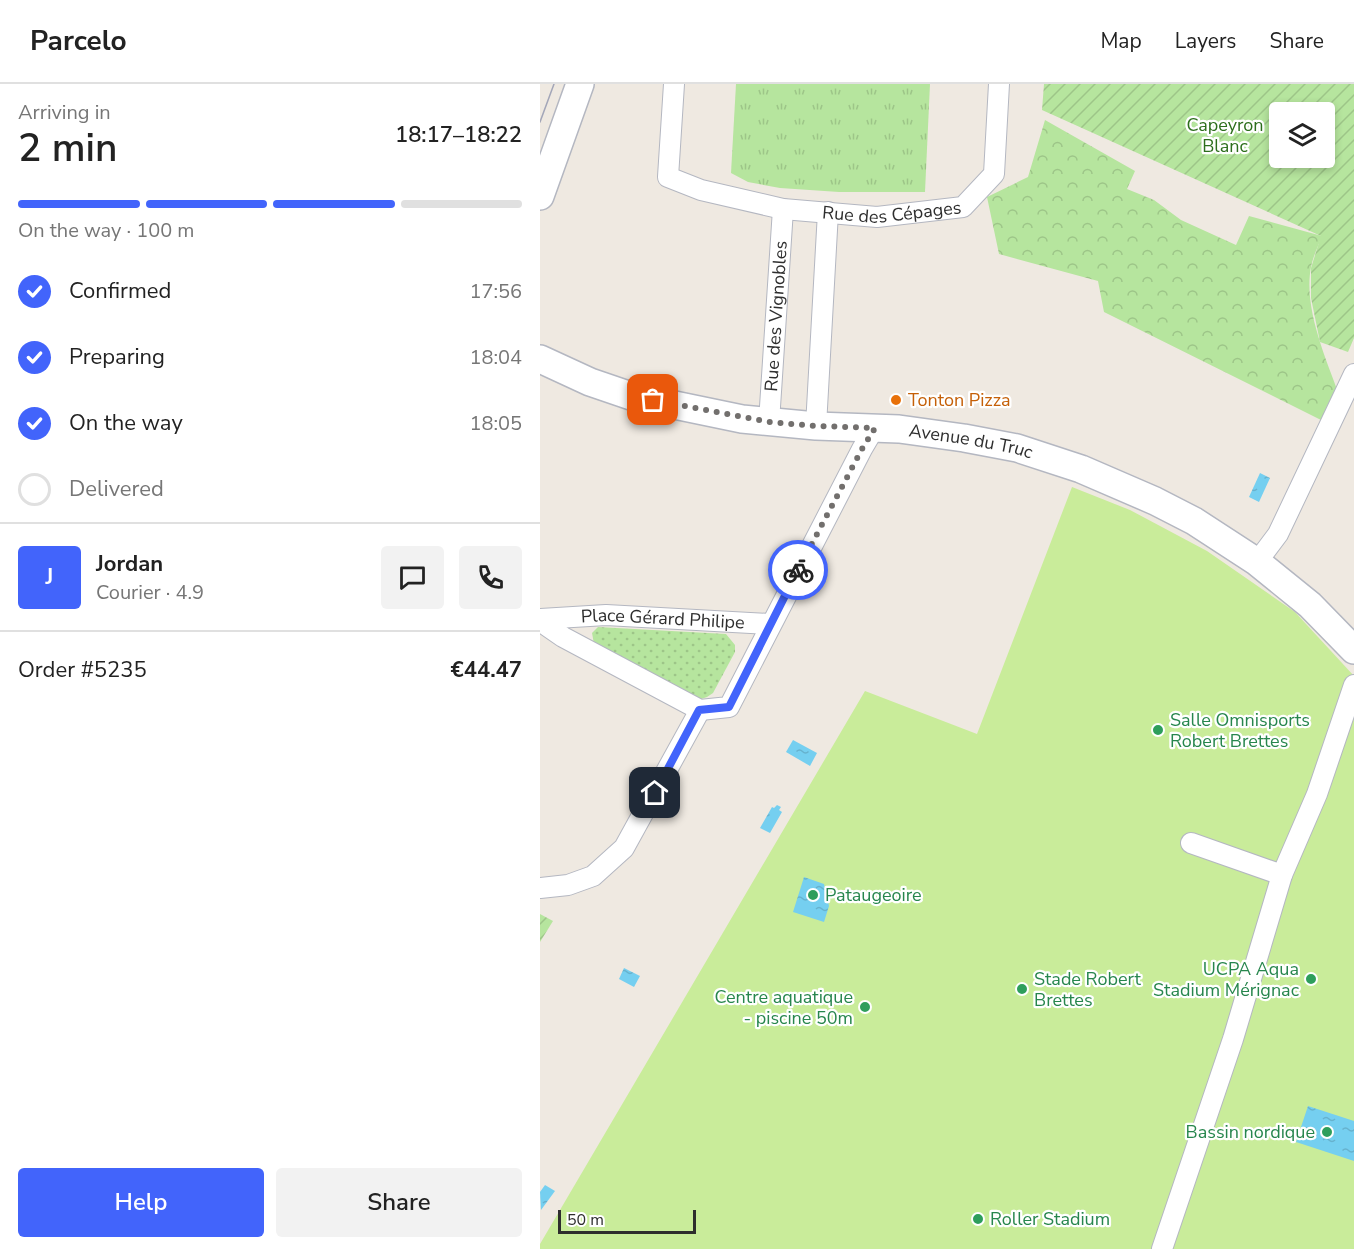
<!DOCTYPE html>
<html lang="en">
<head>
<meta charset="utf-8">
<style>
  body { margin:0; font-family:"Nunito Sans",sans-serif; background:#f2f2f2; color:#222; height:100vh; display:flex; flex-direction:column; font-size:22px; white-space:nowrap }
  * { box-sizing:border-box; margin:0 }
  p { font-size:20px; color:#767676 }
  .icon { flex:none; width:33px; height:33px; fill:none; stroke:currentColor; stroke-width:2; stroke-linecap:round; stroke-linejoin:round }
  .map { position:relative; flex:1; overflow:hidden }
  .sheet { display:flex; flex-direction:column; background:#fff; width:540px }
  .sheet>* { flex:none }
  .tools { position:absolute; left:729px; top:18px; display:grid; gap:12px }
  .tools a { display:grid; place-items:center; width:66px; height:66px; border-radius:6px; background:#fff; box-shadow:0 3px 9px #0003; font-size:30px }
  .scale { position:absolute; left:18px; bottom:15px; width:138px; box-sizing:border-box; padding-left:6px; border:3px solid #2e2e2e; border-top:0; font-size:16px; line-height:21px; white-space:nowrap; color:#2e2e2e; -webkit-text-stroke:4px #fff; paint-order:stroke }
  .pin { position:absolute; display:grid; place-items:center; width:51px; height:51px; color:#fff; margin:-26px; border-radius:12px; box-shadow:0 3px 9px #0006 }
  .courier { position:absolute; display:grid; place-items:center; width:60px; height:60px; margin:-30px; border:4px solid #4264fb; border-radius:50%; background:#fff; color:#222; box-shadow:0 2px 8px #0007 }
  .headline em { font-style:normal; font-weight:600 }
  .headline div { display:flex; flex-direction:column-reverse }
  .headline { display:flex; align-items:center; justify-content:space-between; height:102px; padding:0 18px }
  h1 { font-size:39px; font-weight:600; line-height:45px }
  .bar { display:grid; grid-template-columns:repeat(4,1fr); gap:9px 6px; align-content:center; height:72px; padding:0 18px }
  .bar i { height:8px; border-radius:4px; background:#e0e0e0 }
  .bar .current { background:#4264fb }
  .bar p { grid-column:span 4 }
  .line { display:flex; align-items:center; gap:15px; padding:0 18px; border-top:2px solid #e0e0e0 }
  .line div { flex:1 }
  .round { display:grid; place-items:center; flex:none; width:63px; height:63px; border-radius:6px; background:#f2f2f2 }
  ol { padding:0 18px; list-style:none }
  li { display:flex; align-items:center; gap:18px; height:66px }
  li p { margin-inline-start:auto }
  li .icon { padding:6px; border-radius:50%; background:#4264fb; color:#fff; stroke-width:4 }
  li:last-child { color:#767676 }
  li i { width:33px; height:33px; border:3px solid #e0e0e0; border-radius:50% }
  .primary-button { display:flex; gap:12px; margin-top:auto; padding:12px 18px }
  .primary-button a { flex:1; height:69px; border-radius:6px; background:#4264fb; color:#fff; font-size:24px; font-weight:600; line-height:69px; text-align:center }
  .primary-button a+a { background:#f2f2f2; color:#222 }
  header { display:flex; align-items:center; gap:36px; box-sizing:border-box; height:84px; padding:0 30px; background:#fff; border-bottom:2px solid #e0e0e0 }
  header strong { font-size:28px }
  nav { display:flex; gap:33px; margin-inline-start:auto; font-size:21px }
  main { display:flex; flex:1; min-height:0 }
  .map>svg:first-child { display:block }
  .grass { fill:url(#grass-dots) }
  .forest { fill:url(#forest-crowns) }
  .park { fill:url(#park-tufts) }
  .garden { fill:url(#garden-furrows); fill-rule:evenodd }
  .pitch { fill:#c9ec9a }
  .water { fill:url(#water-ripples) }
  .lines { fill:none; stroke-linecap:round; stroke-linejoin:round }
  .street-casing { stroke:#b4b7c1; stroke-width:22 }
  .secondary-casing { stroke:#b4b7c1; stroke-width:30 }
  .street { stroke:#fff; stroke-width:20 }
  .secondary { stroke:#fff; stroke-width:27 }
  .tram { stroke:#a3a6b8; stroke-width:1.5 }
  .done { stroke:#726f6d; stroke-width:6; stroke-dasharray:0 10.8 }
  .route { stroke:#4264fb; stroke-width:8 }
  .food-dot { fill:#e8710a; stroke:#fff; stroke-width:2 }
  .leisure-dot { fill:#2e9e5b; stroke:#fff; stroke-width:2 }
  .labels { text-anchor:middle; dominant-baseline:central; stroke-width:4.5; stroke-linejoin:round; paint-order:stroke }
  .park-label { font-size:18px; fill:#2c6e1b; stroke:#fff }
  .street-label { font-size:18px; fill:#2e2e2e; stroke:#fff }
  .food-label { font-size:18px; fill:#c56008; stroke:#fff; text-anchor:start }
  .leisure-label { font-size:18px; fill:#27864d; stroke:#fff; text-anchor:start }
</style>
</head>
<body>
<header>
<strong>Parcelo</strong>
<nav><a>Map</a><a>Layers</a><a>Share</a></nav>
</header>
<main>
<section class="sheet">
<div class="headline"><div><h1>2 min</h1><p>Arriving in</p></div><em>18:17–18:22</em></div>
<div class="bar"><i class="current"></i><i class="current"></i><i class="current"></i><i></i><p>On the way · 100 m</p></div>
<ol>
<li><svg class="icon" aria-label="check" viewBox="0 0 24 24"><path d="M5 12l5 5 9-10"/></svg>Confirmed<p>17:56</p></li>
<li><svg class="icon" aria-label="check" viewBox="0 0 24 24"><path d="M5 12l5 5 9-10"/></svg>Preparing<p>18:04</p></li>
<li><svg class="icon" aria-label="check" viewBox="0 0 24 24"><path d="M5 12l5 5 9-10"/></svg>On the way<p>18:05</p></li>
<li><i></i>Delivered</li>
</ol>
<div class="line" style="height:108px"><b class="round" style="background:#4264fb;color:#fff">J</b><div><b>Jordan</b><p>Courier · 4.9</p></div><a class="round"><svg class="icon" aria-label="chat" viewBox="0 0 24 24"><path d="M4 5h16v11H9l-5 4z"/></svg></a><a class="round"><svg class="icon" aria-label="phone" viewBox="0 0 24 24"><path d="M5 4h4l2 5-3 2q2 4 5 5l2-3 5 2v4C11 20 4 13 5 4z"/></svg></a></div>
<div class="line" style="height:78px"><div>Order #5235</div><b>€44.47</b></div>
<div class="primary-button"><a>Help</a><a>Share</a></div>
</section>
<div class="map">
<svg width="814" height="1165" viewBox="0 0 814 1165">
  <defs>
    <pattern id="grass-dots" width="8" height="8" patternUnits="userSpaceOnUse" patternTransform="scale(1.5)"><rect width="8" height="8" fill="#b6e59e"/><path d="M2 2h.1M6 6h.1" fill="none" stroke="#9dc588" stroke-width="1.8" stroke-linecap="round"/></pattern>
    <pattern id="forest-crowns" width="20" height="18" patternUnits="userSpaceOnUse" patternTransform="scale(1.5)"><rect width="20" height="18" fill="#b6e59e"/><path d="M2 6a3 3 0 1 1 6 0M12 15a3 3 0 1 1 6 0" fill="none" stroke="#9dc588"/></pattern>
    <pattern id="park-tufts" width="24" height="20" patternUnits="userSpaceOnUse" patternTransform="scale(1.5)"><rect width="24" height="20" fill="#b6e59e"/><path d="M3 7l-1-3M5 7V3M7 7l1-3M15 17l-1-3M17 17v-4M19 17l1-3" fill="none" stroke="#9dc588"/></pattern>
    <pattern id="garden-furrows" width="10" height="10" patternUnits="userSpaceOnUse" patternTransform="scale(1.5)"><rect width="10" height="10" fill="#b6e59e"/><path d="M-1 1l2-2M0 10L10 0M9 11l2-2" fill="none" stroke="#9dc588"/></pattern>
    <pattern id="water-ripples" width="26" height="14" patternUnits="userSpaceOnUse" patternTransform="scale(1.5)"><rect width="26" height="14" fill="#75cff0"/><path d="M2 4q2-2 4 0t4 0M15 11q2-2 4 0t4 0" fill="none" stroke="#66b2ce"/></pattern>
  </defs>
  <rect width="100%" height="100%" fill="#efe9e1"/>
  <path class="grass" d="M58,543L186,550L195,561V568L173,609L167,613L158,616L54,560L52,549Z"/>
  <path class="forest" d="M505,36L595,87L587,105L614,116L641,136L696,161L709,132L782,152C778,162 773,173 771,183C763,225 787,277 801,316L785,338L564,228L558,197L459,170L447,113L488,93Z"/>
  <path class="park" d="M196,0H390L385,108H299L240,104L208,98L191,89Z"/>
  <g class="garden">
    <path d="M504,0H814V254L808,268L780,258L771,214V184L781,152L502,26ZM784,28V74H740V28Z"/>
    <path d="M0,830L13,837L0,858Z"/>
  </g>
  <path class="pitch" d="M532,403L590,426L667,467L755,528L814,592V1165H0V1160L325,607L437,650Z"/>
  <g class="water">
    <path d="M720,389L730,394L719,418L709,413Z"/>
    <path d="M253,656L277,669L270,682L246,668Z"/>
    <path d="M237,721L241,723L239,726L242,728L230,749L220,744L232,723L234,724Z"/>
    <path d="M264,793L284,800L289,822L284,838L253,828Z"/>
    <path d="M84,884L100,892L94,903L79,895Z"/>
    <path d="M768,1022L814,1037V1077L756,1058Z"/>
    <path d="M5,1101L15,1107L1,1126L0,1108Z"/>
  </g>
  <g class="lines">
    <g class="street-casing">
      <g id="street">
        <path id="s1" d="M134,0L128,93L161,106L243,125L337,133L423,123L454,90L459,0"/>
        <path id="s2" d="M229,338L243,125"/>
        <path d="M276,342L288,128"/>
        <path d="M717,478L738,450L814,290"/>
        <path id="s3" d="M0,535L66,531L230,540"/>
        <path d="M0,537L23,553L160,626L189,623L322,365L335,343"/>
        <path d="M651,759L742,791"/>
        <path d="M0,804L28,801L53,792L84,764L160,626"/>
        <path d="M622,1165L693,955L742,791L777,710L814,601"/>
      </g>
    </g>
    <g class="secondary-casing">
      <g id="secondary">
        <path d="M0,112L40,0"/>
        <path id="s4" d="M0,275L50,298L91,312L202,335L276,342L359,345L424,354L477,364L541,385L615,417L654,437L717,478L770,521L814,566"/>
      </g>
    </g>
    <use href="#street" class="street"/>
    <use href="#secondary" class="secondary"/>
    <path class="tram" d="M0,38L14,0"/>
  </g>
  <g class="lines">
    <path class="done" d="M113,316L229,338L276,342L335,344L322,365L258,486"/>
    <path class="route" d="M115,709L159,626L189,623L258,486"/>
  </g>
  <circle class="food-dot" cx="356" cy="316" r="6"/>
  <g class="leisure-dot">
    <circle cx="618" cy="646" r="6"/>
    <circle cx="273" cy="811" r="6"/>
    <circle cx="771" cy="895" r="6"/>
    <circle cx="482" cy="905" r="6"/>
    <circle cx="325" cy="923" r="6"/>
    <circle cx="787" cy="1048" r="6"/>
    <circle cx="438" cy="1135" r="6"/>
  </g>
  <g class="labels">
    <g class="park-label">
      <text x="685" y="41">Capeyron<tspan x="685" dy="21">Blanc</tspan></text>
    </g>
    <g class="street-label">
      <text stroke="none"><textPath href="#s1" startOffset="322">Rue des Cépages</textPath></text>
      <text stroke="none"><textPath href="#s2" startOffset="106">Rue des Vignobles</textPath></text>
      <text stroke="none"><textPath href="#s4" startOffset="442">Avenue du Truc</textPath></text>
      <text stroke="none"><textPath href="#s3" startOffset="123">Place Gérard Philipe</textPath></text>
    </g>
    <g class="food-label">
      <text x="368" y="316">Tonton Pizza</text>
    </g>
    <g class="leisure-label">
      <text x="630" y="636">Salle Omnisports<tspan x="630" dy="21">Robert Brettes</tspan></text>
      <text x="285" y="811">Pataugeoire</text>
      <text x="759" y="885" text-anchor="end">UCPA Aqua<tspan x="759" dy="21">Stadium Mérignac</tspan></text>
      <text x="494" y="895">Stade Robert<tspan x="494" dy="21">Brettes</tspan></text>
      <text x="313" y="913" text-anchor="end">Centre aquatique<tspan x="313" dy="21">- piscine 50m</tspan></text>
      <text x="775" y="1048" text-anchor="end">Bassin nordique</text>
      <text x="450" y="1135">Roller Stadium</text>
    </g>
  </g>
</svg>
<div class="tools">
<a><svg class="icon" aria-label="layers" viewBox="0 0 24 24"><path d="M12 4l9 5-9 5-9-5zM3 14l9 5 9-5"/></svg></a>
</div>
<div class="scale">50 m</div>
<div class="pin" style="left:113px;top:316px;background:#ea580c"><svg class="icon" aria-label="bag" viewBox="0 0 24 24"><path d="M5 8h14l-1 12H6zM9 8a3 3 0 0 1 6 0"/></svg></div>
<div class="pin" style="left:115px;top:709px;background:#1f2937"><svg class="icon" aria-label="home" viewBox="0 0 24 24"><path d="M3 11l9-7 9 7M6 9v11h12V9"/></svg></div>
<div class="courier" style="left:258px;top:486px"><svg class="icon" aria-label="bike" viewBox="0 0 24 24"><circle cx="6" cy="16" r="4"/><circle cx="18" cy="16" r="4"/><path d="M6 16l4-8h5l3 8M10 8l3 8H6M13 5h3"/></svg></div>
</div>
</main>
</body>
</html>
